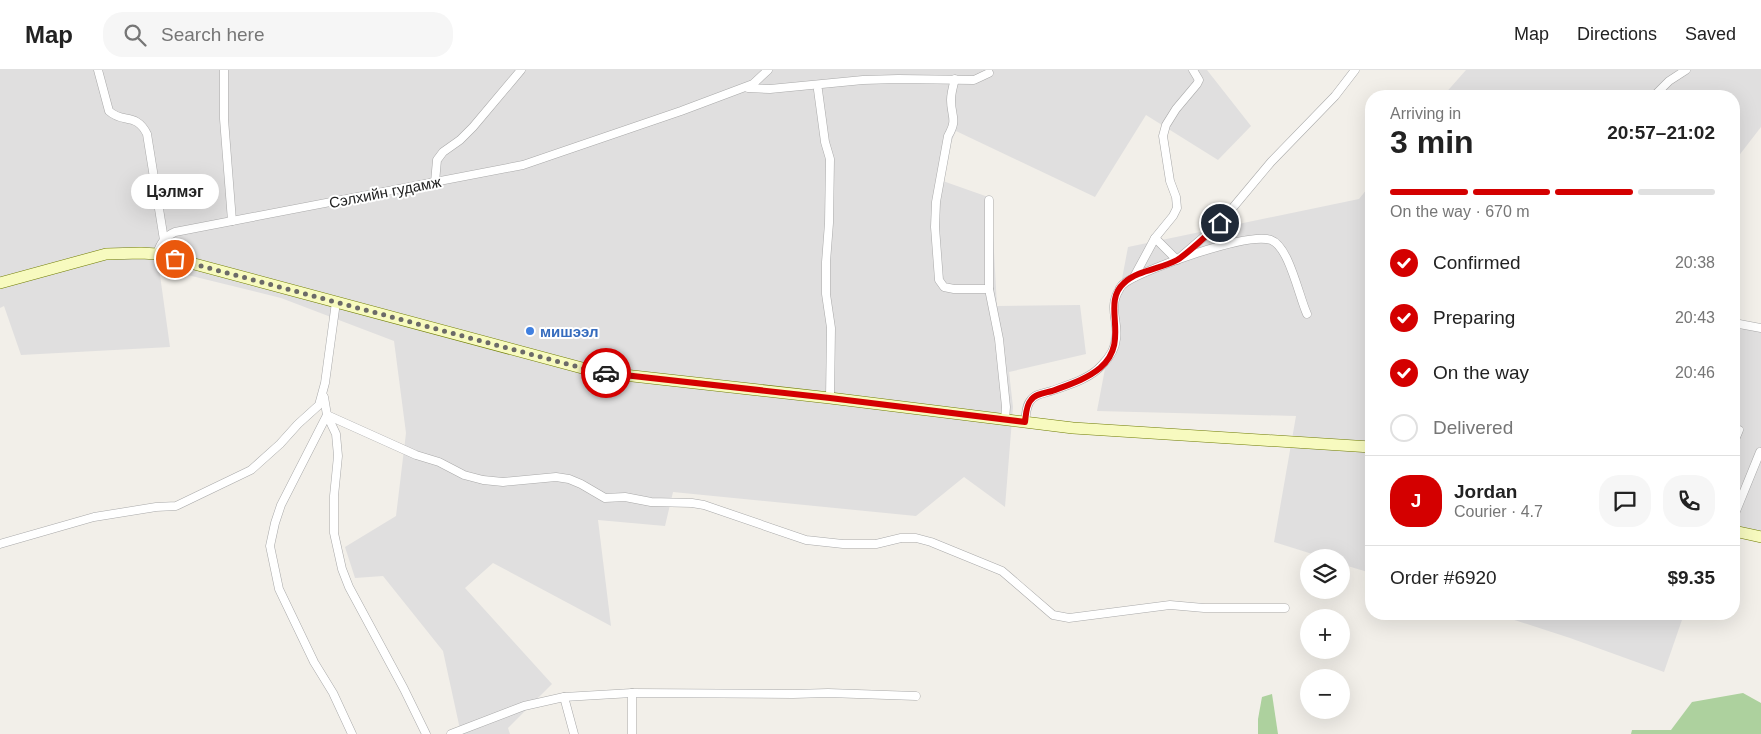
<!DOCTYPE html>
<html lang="en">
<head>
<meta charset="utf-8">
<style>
  body { margin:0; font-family:Helvetica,sans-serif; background:#f6f6f6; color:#222; height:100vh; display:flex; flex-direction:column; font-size:19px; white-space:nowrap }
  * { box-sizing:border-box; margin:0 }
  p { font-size:16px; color:#767676 }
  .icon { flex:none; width:28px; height:28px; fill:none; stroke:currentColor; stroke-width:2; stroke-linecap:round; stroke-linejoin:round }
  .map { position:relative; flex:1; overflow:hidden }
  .drawer { position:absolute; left:1365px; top:20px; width:375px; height:530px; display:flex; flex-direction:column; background:#fff; border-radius:20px; box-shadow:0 5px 20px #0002 }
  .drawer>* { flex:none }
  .buttons { position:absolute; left:1300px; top:479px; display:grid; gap:10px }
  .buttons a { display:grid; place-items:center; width:50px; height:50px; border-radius:50%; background:#fff; box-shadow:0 5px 20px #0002; font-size:25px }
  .pin { position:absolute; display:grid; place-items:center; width:42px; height:42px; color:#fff; margin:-21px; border:2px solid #fff; border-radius:50%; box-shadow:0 1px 5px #0007 }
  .courier { position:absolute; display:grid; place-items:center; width:50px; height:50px; margin:-25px; border:4px solid #d40000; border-radius:50%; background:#fff; color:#222; box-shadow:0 1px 6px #0007 }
  .bubble { position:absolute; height:35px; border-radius:18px; background:#fff; box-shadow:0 5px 20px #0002; font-size:16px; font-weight:700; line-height:35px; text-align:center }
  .head em { font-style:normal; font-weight:700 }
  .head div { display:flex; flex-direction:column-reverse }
  .head { display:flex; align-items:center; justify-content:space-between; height:85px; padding:0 25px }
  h1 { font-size:32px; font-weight:700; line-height:38px }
  .bar { display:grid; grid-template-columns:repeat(4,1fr); gap:8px 5px; align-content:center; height:60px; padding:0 25px }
  .bar i { height:6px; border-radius:4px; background:#e0e0e0 }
  .bar .selected { background:#d40000 }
  .bar p { grid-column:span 4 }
  .line { display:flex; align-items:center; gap:12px; padding:0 25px; border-top:1px solid #e0e0e0 }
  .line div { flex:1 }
  .round { display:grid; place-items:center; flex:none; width:52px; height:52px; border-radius:20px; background:#f6f6f6 }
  ol { padding:0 25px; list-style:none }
  li { display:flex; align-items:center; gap:15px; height:55px }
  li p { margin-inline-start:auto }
  li .icon { padding:5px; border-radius:50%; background:#d40000; color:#fff; stroke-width:4 }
  li:last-child { color:#767676 }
  li i { width:28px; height:28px; border:2px solid #e0e0e0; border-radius:50% }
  header { display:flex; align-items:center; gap:30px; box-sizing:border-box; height:70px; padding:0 25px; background:#fff; border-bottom:1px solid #e0e0e0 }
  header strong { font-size:24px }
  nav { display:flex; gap:28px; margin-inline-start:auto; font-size:18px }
  .search { width:350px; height:45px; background:#f6f6f6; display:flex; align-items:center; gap:12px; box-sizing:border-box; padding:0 18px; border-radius:20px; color:#767676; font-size:19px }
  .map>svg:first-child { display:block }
  .residential { fill:#e0dfdf }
  .forest { fill:#add19e }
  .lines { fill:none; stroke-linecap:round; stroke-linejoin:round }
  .minor-casing { stroke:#a9a9a9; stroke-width:9 }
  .secondary-casing { stroke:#707d05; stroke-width:12 }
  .minor { stroke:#fff; stroke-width:8 }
  .secondary { stroke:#f7fabf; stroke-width:11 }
  .done { stroke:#6b6a68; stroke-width:5; stroke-dasharray:0 9 }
  .route { stroke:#d40000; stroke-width:6 }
  .shop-dot { fill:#3f7fe0; stroke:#fff; stroke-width:2 }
  .labels { text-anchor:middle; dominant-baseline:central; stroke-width:4; stroke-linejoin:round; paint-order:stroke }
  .street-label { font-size:15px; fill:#222; stroke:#fff }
  .shop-label { font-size:15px; font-weight:bold; fill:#366cbe; stroke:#fff; text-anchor:start }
</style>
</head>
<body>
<header>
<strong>Map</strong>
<div class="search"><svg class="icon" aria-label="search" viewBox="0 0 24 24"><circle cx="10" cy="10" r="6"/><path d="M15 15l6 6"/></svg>Search here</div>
<nav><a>Map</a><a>Directions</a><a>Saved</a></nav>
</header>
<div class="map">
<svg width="1761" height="664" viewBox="0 0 1761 664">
  <rect width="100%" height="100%" fill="#f2efe9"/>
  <g class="residential">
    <path d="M0,0H1207L1251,56L1218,90L1146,45L1095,127L956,61L945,86L940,110L991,128L997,236L1080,235L1086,284L1009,302L1013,337L1005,437L964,407L916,446L673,422L665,456L598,450L611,556L493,493L465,518L552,614L508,658L510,664H461L443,581L383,506L355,508L345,477L396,446L406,363L394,271L281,228L159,198L170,277L21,285L4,236L0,238Z"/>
    <path d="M1466,0H1761V57L1734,92V26H1443Z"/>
    <path d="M1371,114V503L1341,494V488L1322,487L1274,472L1296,346L1097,341L1128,177L1359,129Z"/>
    <path d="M1734,253L1761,261V464L1734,458Z"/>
    <path d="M1496,544H1684L1664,602L1570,568Z"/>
  </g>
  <g class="forest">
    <path d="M1743,623L1761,633V664H1631L1632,660H1671L1692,632Z"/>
    <path d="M1272,624L1278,664H1258V649L1262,627Z"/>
  </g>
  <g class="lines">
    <g class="minor-casing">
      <g id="minor">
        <path d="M98,0L109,41C123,54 136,42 147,64L164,170"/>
        <path d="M224,0V49L232,151"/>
        <path d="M955,9C953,16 951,23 951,30C951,47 958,49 948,66L936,132L935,157L939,210L944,217L954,219H989"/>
        <path d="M748,18L770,19L863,10L898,9L974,10L989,3"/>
        <path d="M818,20L825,72L830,89L829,153L826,192V224L831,258L830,328"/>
        <path d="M1654,26L1669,11L1686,0"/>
        <path d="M435,112L437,90L443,82L460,70L473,57L521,0"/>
        <path d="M989,130V219L999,269L1006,337L1005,350"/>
        <path d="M1155,168L1177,190L1220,153L1271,92L1335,26L1355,0"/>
        <path d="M157,184C160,174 165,166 175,162L523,95L681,41L753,14L768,0"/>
        <path d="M1134,207L1155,168L1173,146L1177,138L1176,127L1170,111L1163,66L1166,55L1176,39L1197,14L1199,10L1193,0"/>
        <path d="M1734,253L1761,258"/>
        <path d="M324,327L327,345L336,364L338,386L334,426V463L342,499L349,517L404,619L426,664"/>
        <path d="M1025,352C1026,345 1026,335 1031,330C1035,324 1045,323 1051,321C1068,315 1090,309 1102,295C1109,288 1115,279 1116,269C1119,252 1108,238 1119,220C1120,217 1123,214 1126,212C1148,198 1247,162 1271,170C1289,176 1299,227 1307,244"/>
        <path d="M1734,372L1739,360"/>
        <path d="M1734,446L1760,382"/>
        <path d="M0,474L94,447L156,437L176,436L251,400L280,374L298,354L319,335L325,313L336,232"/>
        <path d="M564,627L574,664"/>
        <path d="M352,664L333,623L314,592L279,519L270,476L275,453L281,435L327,345L416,385L439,392L464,405L483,410L503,412L556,407L569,409L581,414L605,428L625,427L651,432L692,433L704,435L806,470L843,474H876L901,468H916L931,472L1002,501L1053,545L1069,548L1170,535L1204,538H1285"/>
        <path d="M451,664L524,636L564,627L632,623L793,624L828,623L916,626"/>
        <path d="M632,664V623"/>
      </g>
    </g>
    <g class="secondary-casing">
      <g id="secondary">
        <path d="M0,213L106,184L141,183L157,184L597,302L830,328L1073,358L1371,377"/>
        <path d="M1734,461L1761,467"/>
      </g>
    </g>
    <use href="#minor" class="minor"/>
    <use href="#secondary" class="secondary"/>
  </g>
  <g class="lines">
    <path class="done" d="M175,189L597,302L606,303"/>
    <path class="route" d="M606,303L830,328L1025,352C1026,345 1026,335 1031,330C1035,324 1045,323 1052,321C1068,315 1087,309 1100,298C1132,271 1100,234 1124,213C1138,200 1161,199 1177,190C1189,183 1209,163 1220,153"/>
  </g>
  <circle class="shop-dot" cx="530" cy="261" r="5"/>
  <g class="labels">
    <g class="street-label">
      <text transform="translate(385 122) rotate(-11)">Сэлхийн гудамж</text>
    </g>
    <g class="shop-label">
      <text x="540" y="261">мишээл</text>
    </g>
  </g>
</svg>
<div class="buttons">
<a><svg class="icon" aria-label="layers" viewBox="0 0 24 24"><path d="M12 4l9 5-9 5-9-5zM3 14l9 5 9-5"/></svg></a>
<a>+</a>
<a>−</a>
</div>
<div class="pin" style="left:175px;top:189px;background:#ea580c"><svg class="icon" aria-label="bag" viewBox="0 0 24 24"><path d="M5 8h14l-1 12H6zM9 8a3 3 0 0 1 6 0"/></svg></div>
<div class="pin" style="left:1220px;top:153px;background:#1f2937"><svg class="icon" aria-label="home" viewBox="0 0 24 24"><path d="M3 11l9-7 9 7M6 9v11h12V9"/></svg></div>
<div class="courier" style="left:606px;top:303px"><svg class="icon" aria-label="car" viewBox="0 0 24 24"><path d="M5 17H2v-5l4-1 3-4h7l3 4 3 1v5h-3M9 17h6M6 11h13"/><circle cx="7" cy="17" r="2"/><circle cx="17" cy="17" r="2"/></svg></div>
<div class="bubble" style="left:131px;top:104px;width:88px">Цэлмэг</div>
<section class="drawer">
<div class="head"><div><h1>3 min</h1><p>Arriving in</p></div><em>20:57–21:02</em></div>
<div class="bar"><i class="selected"></i><i class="selected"></i><i class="selected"></i><i></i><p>On the way · 670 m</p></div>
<ol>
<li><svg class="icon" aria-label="check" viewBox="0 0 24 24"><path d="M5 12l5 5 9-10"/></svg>Confirmed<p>20:38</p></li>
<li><svg class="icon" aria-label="check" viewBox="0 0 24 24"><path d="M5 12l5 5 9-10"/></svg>Preparing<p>20:43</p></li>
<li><svg class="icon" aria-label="check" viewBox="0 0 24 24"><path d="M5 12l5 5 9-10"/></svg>On the way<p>20:46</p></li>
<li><i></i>Delivered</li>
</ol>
<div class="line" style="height:90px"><b class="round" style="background:#d40000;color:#fff">J</b><div><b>Jordan</b><p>Courier · 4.7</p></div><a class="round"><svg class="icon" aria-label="chat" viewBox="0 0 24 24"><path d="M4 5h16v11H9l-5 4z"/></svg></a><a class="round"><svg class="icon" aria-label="phone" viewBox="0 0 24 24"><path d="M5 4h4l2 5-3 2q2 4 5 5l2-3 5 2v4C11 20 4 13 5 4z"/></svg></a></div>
<div class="line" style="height:65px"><div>Order #6920</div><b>$9.35</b></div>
</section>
</div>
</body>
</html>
